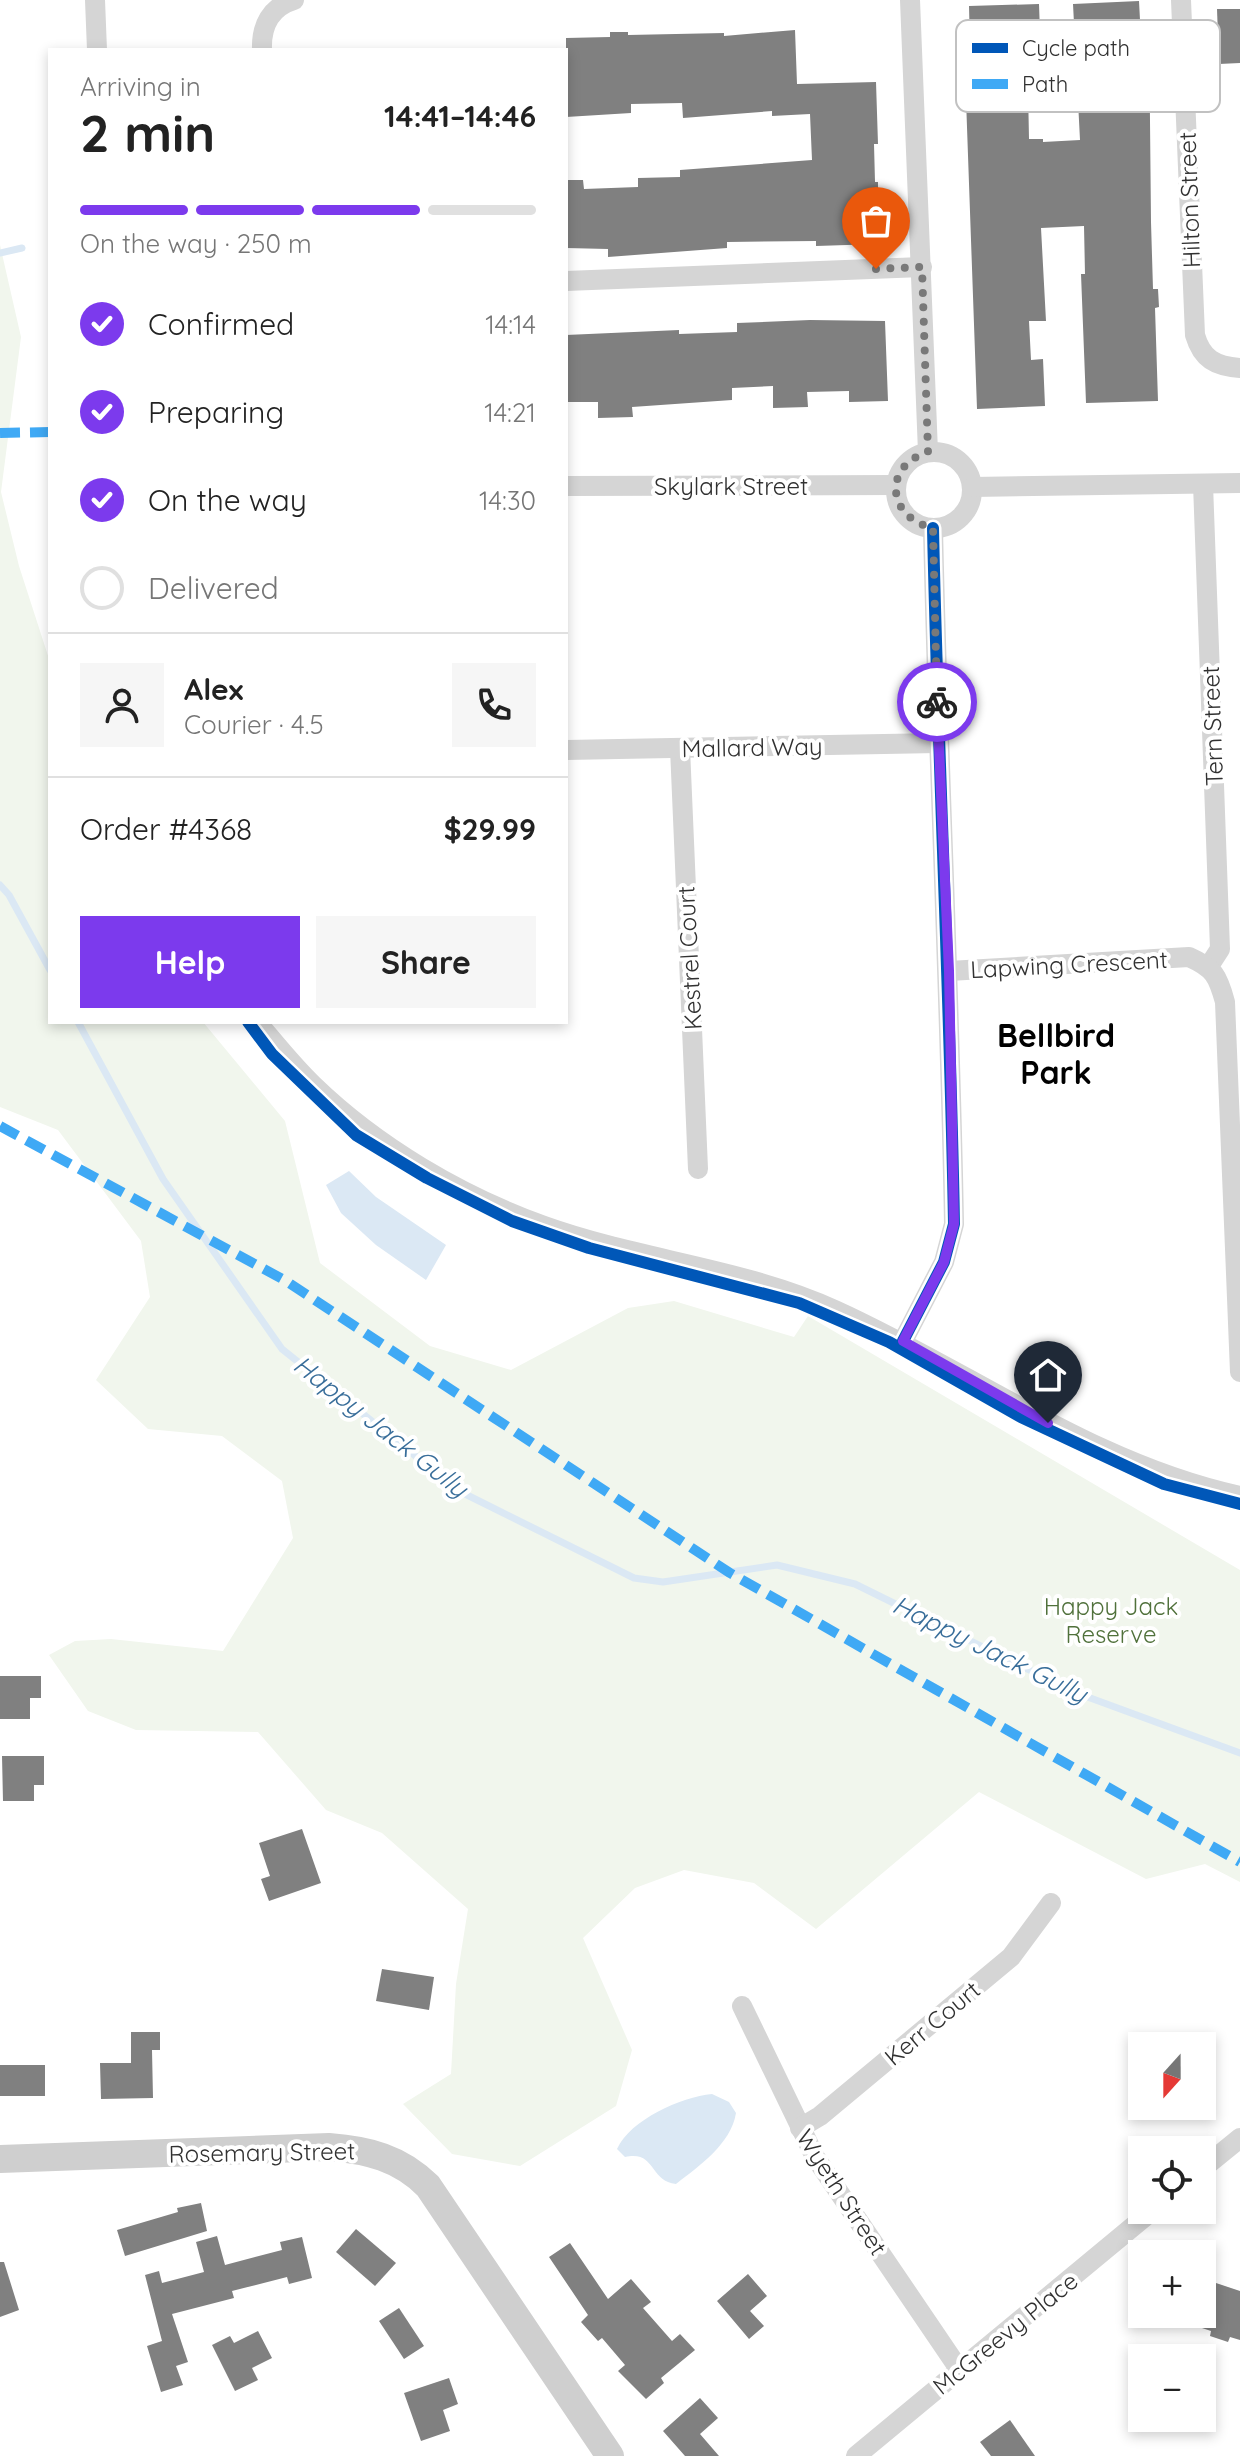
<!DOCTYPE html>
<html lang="en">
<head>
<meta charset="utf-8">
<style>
  body { margin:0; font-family:Quicksand,sans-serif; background:#f6f6f6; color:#222; height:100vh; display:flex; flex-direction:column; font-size:30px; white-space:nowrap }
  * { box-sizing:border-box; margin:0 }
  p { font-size:26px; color:#767676 }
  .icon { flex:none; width:44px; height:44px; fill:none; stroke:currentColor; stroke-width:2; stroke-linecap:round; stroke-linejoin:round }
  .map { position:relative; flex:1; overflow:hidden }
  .sheet { position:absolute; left:48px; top:48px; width:520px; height:976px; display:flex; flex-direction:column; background:#fff; border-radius:0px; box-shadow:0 4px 12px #0003 }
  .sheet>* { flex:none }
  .needle { width:52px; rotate:201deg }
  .tools { position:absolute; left:1128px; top:2032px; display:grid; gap:16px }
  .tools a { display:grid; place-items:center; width:88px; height:88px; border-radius:0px; background:#fff; box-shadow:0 4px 12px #0003; font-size:40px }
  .pin { position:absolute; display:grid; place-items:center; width:68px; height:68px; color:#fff; margin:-82px -34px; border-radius:50% 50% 50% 0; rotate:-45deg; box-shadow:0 0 8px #0007 }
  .pin .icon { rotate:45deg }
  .courier { position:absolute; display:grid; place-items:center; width:80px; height:80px; margin:-40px; border:6px solid #7c3aed; border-radius:50%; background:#fff; color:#222; box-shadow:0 2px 10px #0007 }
  .head em { font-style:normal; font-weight:800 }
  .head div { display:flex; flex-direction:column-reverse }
  .head { display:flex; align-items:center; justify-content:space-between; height:136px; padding:0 32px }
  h1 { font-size:52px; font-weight:800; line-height:60px }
  .bar { display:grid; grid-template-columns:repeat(4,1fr); gap:12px 8px; align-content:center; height:96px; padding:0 32px }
  .bar i { height:10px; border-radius:6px; background:#e0e0e0 }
  .bar .selected { background:#7c3aed }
  .bar p { grid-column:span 4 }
  .line { display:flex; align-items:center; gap:20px; padding:0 32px; border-top:2px solid #e0e0e0 }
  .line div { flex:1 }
  .round { display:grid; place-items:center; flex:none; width:84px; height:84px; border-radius:0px; background:#f6f6f6 }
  ol { padding:0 32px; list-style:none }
  li { display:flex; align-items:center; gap:24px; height:88px }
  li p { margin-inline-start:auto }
  li .icon { padding:8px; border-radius:50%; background:#7c3aed; color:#fff; stroke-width:4 }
  li:last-child { color:#767676 }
  li i { width:44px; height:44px; border:4px solid #e0e0e0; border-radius:50% }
  .button { display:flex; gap:16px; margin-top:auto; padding:16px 32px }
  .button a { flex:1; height:92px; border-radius:0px; background:#7c3aed; color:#fff; font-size:32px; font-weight:800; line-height:92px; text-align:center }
  .button a+a { background:#f6f6f6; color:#222 }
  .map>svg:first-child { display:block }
  .green { fill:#f1f6ed }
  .water { fill:#dbe8f4 }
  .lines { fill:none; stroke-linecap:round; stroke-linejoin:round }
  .stream { stroke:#dbe8f4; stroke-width:7 }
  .building { fill:#808080 }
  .street { stroke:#d5d5d5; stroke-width:20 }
  .secondary { stroke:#cfcfcf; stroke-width:28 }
  .quiet { stroke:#3fa9f5; stroke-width:10; stroke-dasharray:20 10; stroke-linecap:butt }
  .cycleway-casing { stroke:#fff; stroke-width:17 }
  .cycleway { stroke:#0057b8; stroke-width:12 }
  .done { stroke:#797979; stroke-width:8; stroke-dasharray:0 14.4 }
  .route { stroke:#7c3aed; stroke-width:10 }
  .labels { text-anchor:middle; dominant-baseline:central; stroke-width:8; stroke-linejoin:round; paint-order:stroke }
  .street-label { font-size:24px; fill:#313131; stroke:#fff }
  .park-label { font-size:24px; fill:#50713b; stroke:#fff }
  .water-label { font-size:26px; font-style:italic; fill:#396e9a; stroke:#fff }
  .district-label { font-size:32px; font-weight:bold; fill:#000; stroke:#fff }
  .key { fill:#fff; stroke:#c1c1c1; stroke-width:2 }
  .key-label { font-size:22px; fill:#313131 }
</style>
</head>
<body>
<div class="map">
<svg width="1240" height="2456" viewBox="0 0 1240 2456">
  <rect width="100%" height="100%" fill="#fff"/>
  <path class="green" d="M0,245L21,337L1,492L19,566L50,662V1022H203L285,1121L320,1263L430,1346L511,1370L628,1308L674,1301L794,1337L808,1316L1240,1570V1882L1205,1864L1146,1879L979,1792L816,1929L754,1883L684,1870L635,1888L583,1938L632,2050L616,2106L520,2166L452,2154L403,2104L451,2074L456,1984L468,1909L382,1833L326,1810L258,1732L136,1730L88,1711L49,1655L75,1641L111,1639L223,1651L293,1538L282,1481L222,1436L148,1429L96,1380L150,1297L141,1241L58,1130L0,1107Z"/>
  <g class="water">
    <path d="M349,1171L376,1197L446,1245L426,1280L376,1245L341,1213L326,1185Z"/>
    <path d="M712,2094L729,2102L736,2113C731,2144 699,2166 676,2184C649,2181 656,2150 625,2157L617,2149C630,2120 681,2097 712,2094Z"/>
  </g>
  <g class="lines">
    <g class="stream">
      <path d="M0,253L22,248"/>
      <path d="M0,885L9,895L50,970"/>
      <path d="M78,1022L163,1179L282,1349L459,1491L634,1578L663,1582L777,1565L855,1584L1074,1692L1240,1753"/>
    </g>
  </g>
  <g class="building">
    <path d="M1139,1L1140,20H1149L1151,222L1153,289H1158L1159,307L1155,308L1158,401L1086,403L1081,274H1085L1084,226L1041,228L1046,321H1029L1031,360L1043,359L1045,406L977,409L966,99V50L970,49L969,6L1039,4L1042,89H1028L1029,139H1043V142L1080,140L1073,4Z"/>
    <path d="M1217,9H1240V63L1219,64Z"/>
    <path d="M795,30L797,84L876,82L878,144H874L875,182H878V244L816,246V241L727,242V248L608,257V249L566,248V180H583L584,189L638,187V178L680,177V170L812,160L810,114L772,116V111L683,118L682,103L631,104V113L566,117V38L610,37V32H628V35L724,33V36Z"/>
    <path d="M810,320L885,321L888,401L849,402V391L807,392L808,407L773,408V386L732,388V400L632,407L633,417L598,418V402H566V335L679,330V334L737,332V323Z"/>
    <path d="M0,1676H41V1698H30V1719H0Z"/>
    <path d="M2,1756H44V1785H34V1801H3Z"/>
    <path d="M302,1829L321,1883L269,1901L261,1879L270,1876L259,1843Z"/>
    <path d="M382,1969L434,1977L429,2010L376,2001Z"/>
    <path d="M131,2032H160V2050H152L153,2098L101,2099L100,2063H131Z"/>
    <rect x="0" y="2065" width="45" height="31"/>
    <path d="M201,2203L207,2231L125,2256L117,2230L178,2212L177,2208Z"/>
    <path d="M356,2229L396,2263L375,2286L336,2252Z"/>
    <path d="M217,2236L225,2265L282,2250L280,2242L302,2237L312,2278L289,2284L287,2277L232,2291L234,2298L172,2314L188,2362L176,2366L183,2385L161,2392L147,2346L162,2341L145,2275L159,2271L162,2283L204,2272L196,2242Z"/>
    <path d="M570,2243L608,2299L631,2279L651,2302L643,2308L672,2341L680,2334L695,2350L661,2378L664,2383L646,2399L618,2371L625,2365L602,2338L598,2341L581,2322L588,2315L549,2257Z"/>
    <path d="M0,2262H4L19,2310L0,2317Z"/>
    <path d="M748,2274L767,2296L750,2311L764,2326L749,2339L717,2301Z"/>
    <path d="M1216,2283L1240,2291V2340L1230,2337L1228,2342L1210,2336L1211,2331L1169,2317V2314H1202V2290L1213,2294Z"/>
    <path d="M399,2308L424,2346L404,2359L379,2321Z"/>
    <path d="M258,2331L272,2358L252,2368L258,2380L235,2391L212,2345L230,2336L234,2343Z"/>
    <path d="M449,2378L458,2404L443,2410L450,2431L421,2441L404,2393Z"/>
    <path d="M700,2398L718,2418L700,2434L719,2456H685L663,2431Z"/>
    <path d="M1010,2420L1035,2456H991L980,2442Z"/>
  </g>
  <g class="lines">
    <g class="street">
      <path d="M95,0L97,50"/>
      <path d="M910,0L928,452"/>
      <path d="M1181,0L1195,335C1202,359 1215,366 1240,368"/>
      <path d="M262,50C261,25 271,7 294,0"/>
      <path d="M566,281L922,267"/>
      <circle cx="934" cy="490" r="38"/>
      <path d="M1203,484L1220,949L1209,966"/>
      <path d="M566,486L896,485"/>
      <path d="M972,487L1240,483"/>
      <path d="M680,748L698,1169"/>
      <path d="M566,750L938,743"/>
      <path d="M949,971L1189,957C1214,968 1218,976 1225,1002L1240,1372"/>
      <path d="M257,1022C275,1043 293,1066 313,1085C377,1147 461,1196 544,1226C639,1260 743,1268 835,1310C970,1371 1092,1464 1240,1496"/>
      <path d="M903,1341L944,1262L954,1224C950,992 938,760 933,528"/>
      <path d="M742,2006L815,2157L959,2369"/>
      <path d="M800,2128L820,2116L1011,1957L1051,1903"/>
      <path d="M1202,2169L1240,2138"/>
      <path d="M856,2456L1153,2210"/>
    </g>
    <path class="secondary" d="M0,2159L329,2147C368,2150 400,2158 428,2186L610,2456"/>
    <g class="quiet">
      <path d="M0,433L50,432"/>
      <path d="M0,1126L286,1281L730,1573L1240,1862"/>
    </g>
    <g class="cycleway-casing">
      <g id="cycleway">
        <path d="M248,1022L272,1054L356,1135L427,1178L512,1221L589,1248L799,1303L889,1342L1021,1417L1164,1484L1240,1504"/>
        <path d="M903,1341L944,1262L954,1224C950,992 938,760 933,528"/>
      </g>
    </g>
    <use href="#cycleway" class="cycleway"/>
  </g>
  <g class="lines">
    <path class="done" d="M876,269L922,267L928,452C882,466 887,518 933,528L937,702"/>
    <path class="route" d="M937,702L949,971L954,1224L944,1262L903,1341L1048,1423"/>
  </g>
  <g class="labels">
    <g class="street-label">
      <text transform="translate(1189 200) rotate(-92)">Hilton Street</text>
      <text x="731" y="486">Skylark Street</text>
      <text transform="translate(1212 726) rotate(-92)">Tern Street</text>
      <text transform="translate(752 747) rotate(-1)">Mallard Way</text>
      <text transform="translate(689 958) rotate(-93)">Kestrel Court</text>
      <text transform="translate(1069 964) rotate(-3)">Lapwing Crescent</text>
      <text transform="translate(932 2023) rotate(-40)">Kerr Court</text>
      <text transform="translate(262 2152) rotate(-1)">Rosemary Street</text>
      <text transform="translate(842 2192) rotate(57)">Wyeth Street</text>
      <text transform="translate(1005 2333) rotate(-39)">McGreevy Place</text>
    </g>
    <g class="park-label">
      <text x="1111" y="1606">Happy Jack<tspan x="1111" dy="28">Reserve</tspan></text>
    </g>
    <g class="water-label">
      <text transform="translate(381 1426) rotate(38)">Happy Jack Gully</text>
      <text transform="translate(990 1649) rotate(26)">Happy Jack Gully</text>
    </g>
    <g class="district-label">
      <text x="1056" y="1035">Bellbird<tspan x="1056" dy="37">Park</tspan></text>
    </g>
  </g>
  <rect x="956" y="20" width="264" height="92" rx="12" class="key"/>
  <rect x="972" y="43" width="36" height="10" fill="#0057b8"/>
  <rect x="972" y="79" width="36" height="10" fill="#3fa9f5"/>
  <g class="key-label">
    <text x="1022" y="56">Cycle path</text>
    <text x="1022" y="92">Path</text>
  </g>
</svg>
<div class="tools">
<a><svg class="needle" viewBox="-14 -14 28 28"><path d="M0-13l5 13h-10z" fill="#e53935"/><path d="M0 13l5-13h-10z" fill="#767676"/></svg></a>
<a><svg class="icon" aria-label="locate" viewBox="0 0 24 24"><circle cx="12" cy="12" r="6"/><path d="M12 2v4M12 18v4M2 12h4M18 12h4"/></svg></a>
<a>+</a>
<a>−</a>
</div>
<div class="pin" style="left:876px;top:269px;background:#ea580c"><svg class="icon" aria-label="bag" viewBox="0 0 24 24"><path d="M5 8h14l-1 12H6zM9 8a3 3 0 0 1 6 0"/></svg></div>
<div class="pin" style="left:1048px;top:1423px;background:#1f2937"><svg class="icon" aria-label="home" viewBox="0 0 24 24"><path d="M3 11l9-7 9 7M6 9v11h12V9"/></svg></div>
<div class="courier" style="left:937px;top:702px"><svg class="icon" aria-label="bike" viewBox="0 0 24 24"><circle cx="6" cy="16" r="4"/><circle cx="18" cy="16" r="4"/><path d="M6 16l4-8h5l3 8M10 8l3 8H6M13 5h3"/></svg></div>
<section class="sheet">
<div class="head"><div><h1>2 min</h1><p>Arriving in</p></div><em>14:41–14:46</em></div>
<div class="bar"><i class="selected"></i><i class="selected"></i><i class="selected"></i><i></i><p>On the way · 250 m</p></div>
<ol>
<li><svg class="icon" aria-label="check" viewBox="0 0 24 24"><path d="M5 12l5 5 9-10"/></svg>Confirmed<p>14:14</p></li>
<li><svg class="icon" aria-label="check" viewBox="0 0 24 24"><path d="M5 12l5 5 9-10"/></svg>Preparing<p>14:21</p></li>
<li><svg class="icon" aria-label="check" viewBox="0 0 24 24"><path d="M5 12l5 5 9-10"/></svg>On the way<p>14:30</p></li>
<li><i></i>Delivered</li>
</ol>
<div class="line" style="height:144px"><a class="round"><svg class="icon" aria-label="person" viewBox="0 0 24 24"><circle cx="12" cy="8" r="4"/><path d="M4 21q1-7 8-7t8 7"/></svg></a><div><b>Alex</b><p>Courier · 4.5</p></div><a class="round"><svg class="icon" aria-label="phone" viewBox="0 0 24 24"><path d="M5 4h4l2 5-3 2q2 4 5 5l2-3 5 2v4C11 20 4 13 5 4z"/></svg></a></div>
<div class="line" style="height:104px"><div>Order #4368</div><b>$29.99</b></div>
<div class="button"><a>Help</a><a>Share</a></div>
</section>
</div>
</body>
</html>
